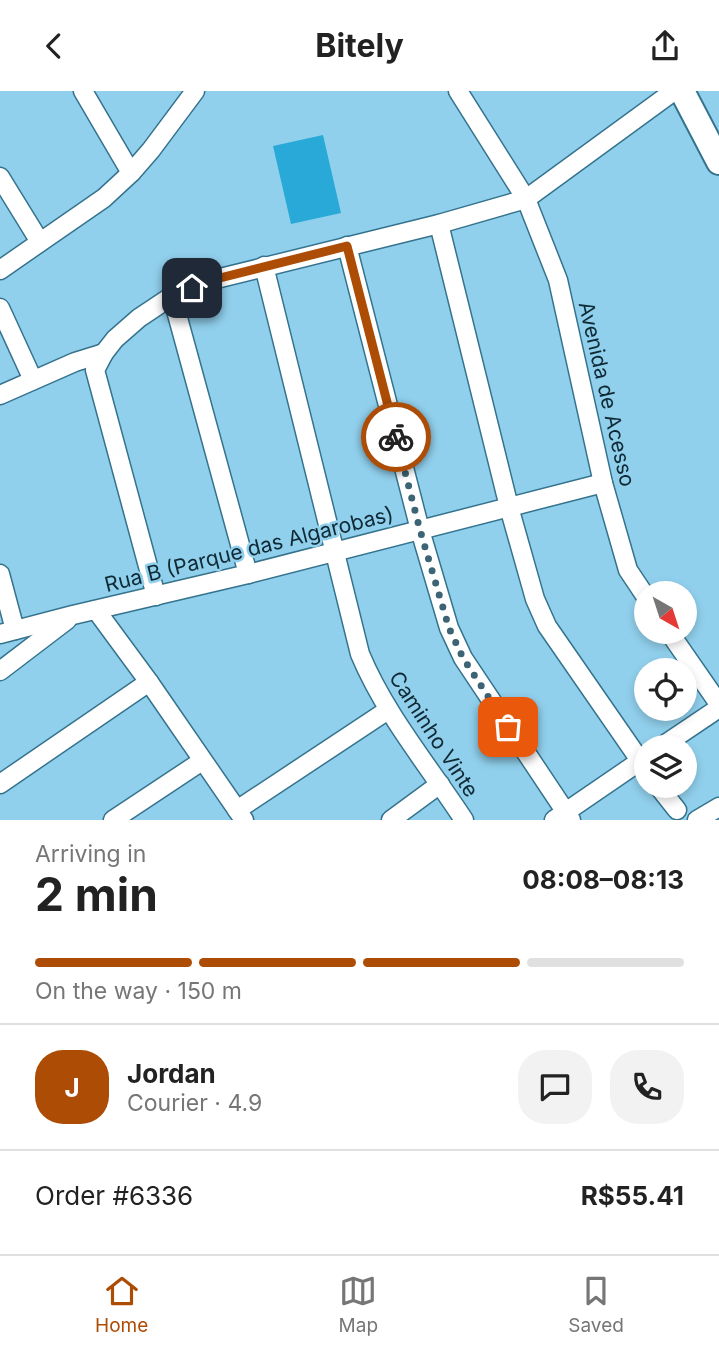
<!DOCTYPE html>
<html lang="en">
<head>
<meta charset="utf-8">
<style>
  body { margin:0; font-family:Inter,sans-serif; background:#f2f2f2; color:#222; height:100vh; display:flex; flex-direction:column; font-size:26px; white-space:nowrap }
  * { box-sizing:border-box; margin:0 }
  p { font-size:23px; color:#767676 }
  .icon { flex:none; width:38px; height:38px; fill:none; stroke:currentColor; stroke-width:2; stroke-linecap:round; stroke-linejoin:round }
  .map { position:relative; height:729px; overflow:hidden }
  .side { display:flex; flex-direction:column; background:#fff; flex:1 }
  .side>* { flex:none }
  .needle { width:46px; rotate:141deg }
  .tools { position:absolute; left:634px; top:490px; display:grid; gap:14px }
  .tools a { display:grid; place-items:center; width:63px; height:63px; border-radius:50%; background:#fff; box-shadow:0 4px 10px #0003; font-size:35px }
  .pin { position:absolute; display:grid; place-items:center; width:60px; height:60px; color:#fff; margin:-30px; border-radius:14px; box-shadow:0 4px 10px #0006 }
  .courier { position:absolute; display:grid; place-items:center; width:70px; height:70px; margin:-35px; border:5px solid #ad4c05; border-radius:50%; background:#fff; color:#222; box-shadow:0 2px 9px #0007 }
  .summary em { font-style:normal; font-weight:700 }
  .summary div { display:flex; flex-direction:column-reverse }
  .summary { display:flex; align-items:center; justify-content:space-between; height:119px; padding:0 35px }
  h1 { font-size:46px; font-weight:700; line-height:52px }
  .bar { display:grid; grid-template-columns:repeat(4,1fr); gap:10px 7px; align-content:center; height:84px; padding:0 35px }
  .bar i { height:9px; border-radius:5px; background:#e0e0e0 }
  .bar .active { background:#ad4c05 }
  .bar p { grid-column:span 4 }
  .line { display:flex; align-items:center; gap:18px; padding:0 35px; border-top:2px solid #e0e0e0 }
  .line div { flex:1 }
  .round { display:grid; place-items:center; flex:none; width:74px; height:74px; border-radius:28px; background:#f2f2f2 }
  header { display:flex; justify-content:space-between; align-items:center; height:91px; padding:0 35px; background:#fff; font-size:32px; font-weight:700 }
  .menu { display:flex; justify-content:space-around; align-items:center; height:98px; border-top:2px solid #e0e0e0; background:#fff; font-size:19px; color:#767676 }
  .menu a { display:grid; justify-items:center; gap:4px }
  .menu .active { color:#ad4c05 }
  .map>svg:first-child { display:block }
  .green { fill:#28a9d7 }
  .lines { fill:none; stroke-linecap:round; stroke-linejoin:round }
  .street-casing { stroke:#35738d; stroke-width:21 }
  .secondary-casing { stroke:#35738d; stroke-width:28 }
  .street { stroke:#fff; stroke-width:18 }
  .secondary { stroke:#fff; stroke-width:24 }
  .done { stroke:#3c6475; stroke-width:7; stroke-dasharray:0 12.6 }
  .route { stroke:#ad4c05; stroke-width:9 }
  .labels { text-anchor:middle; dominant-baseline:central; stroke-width:5; stroke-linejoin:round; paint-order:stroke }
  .street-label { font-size:21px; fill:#0f2a34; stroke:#91d0ed }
</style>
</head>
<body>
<header><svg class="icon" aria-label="back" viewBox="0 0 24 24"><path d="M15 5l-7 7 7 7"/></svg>Bitely<svg class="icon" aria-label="share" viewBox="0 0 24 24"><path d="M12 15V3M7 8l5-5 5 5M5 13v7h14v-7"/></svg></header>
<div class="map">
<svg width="719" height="729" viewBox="0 0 719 729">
  <rect width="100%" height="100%" fill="#91d0ed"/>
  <path class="green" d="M323,44L341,122L291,133L273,55Z"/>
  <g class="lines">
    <g class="street-casing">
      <g id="street">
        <path d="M83,0L131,82"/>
        <path d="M458,0L526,108L558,189L603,392L628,479L646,506"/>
        <path d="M0,86L40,151"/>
        <path d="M439,133L509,416L535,508L547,535L646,678"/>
        <path d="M347,155L420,439L449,537L463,567L571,729"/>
        <path d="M264,175L360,563C385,623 428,674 464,729"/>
        <path d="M0,179L104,107L131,82L151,59L195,0"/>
        <path d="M172,205L248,483"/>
        <path d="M0,217L33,289"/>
        <path d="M0,304L75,271L104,262"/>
        <path d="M0,483L15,539"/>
        <path d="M156,505L95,279L104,262L115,248L139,227L172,205L212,189L439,133L526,108L674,0"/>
        <path d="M96,519L149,591L244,729"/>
        <path d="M669,541L719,613"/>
        <path d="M0,543L73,524L248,483L603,392"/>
        <path d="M0,580L67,529"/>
        <path d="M661,656L719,617"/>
        <path d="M0,693L149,591"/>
        <path d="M658,695L677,719"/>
        <path d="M237,719L388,619"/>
        <path d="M113,729L202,670"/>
        <path d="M391,729L440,693"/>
        <path d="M554,729L646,666"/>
        <path d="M697,729L719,716"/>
      </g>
    </g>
    <g class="secondary-casing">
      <path id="secondary" d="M682,0L719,71"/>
    </g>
    <use href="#street" class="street"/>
    <use href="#secondary" class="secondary"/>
  </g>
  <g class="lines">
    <path class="done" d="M396,346L420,439L449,537L463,567L508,636"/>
    <path class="route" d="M192,197L212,189L347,155L396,346"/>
  </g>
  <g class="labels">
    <g class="street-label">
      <text transform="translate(607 303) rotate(77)">Avenida de Acesso</text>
      <text transform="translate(249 458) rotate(-14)">Rua B (Parque das Algarobas)</text>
      <text transform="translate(434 643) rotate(57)">Caminho Vinte</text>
    </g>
  </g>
</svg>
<div class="tools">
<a><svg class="needle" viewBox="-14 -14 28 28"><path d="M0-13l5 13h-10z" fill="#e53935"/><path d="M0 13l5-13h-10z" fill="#767676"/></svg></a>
<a><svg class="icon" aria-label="locate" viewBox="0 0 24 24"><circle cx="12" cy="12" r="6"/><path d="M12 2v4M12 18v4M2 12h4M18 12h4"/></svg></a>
<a><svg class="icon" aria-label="layers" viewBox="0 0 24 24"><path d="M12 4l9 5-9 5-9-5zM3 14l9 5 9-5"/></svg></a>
</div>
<div class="pin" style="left:508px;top:636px;background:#ea580c"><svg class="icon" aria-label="bag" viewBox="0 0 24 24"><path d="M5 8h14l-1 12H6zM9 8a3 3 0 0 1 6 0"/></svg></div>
<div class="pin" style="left:192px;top:197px;background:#1f2937"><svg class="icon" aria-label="home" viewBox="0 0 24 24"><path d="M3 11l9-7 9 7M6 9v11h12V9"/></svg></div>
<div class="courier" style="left:396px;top:346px"><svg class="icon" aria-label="bike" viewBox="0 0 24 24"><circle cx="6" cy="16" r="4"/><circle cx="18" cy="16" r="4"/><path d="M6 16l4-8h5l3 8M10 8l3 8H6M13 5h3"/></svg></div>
</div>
<section class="side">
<div class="summary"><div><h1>2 min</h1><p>Arriving in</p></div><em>08:08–08:13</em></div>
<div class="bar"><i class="active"></i><i class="active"></i><i class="active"></i><i></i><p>On the way · 150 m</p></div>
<div class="line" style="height:126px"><b class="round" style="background:#ad4c05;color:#fff">J</b><div><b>Jordan</b><p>Courier · 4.9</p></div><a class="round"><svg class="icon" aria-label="chat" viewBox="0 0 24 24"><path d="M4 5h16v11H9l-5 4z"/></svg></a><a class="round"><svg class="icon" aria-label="phone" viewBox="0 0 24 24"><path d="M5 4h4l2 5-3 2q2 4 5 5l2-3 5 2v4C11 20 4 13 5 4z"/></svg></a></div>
<div class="line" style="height:91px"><div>Order #6336</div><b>R$55.41</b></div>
</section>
<nav class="menu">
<a class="active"><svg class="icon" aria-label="home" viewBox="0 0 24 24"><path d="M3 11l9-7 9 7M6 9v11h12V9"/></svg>Home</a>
<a><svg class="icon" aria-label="map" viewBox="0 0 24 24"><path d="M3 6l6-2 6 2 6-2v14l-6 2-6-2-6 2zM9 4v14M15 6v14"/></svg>Map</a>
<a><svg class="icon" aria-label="saved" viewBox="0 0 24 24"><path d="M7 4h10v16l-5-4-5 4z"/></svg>Saved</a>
</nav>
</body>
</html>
